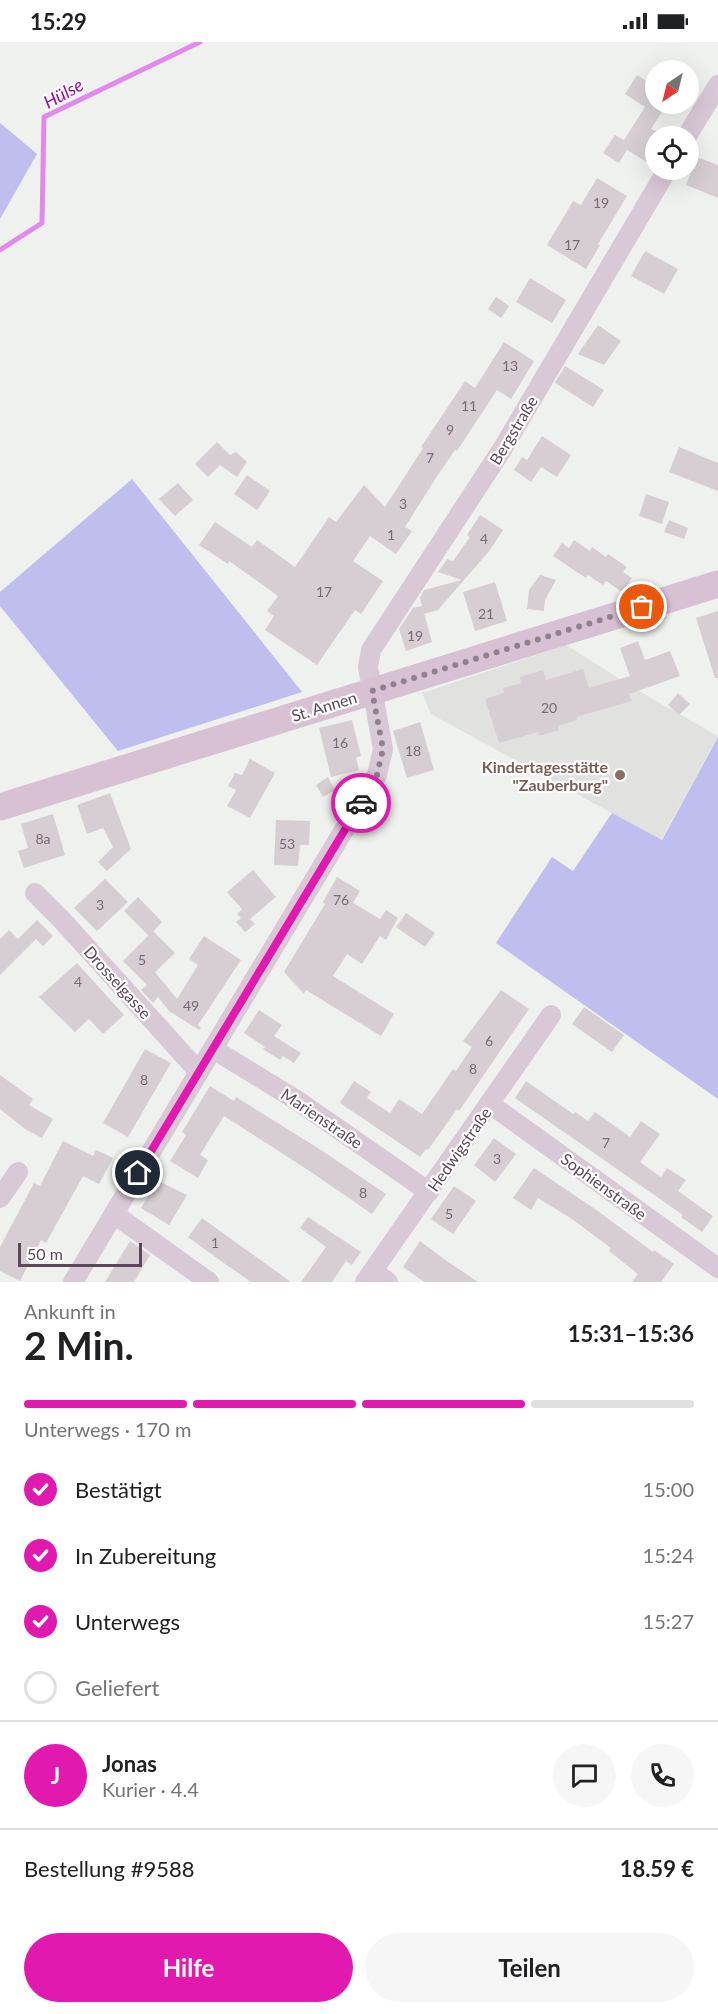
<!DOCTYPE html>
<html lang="de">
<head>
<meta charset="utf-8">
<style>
  body { margin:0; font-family:Lato,sans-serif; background:#f6f6f6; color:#202124; height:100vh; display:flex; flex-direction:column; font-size:22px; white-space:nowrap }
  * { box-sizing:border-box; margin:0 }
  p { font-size:20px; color:#757577 }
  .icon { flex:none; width:33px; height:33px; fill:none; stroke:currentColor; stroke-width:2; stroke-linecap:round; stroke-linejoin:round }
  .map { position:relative; height:1240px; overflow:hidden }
  .sheet { display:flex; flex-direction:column; background:#fff; flex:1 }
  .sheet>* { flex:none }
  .needle { width:39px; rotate:215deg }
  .controls { position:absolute; left:645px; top:18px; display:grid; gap:12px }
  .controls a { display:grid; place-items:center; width:54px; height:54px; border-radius:50%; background:#fff; box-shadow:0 6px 24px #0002; font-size:30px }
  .scale { position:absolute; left:18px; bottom:15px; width:124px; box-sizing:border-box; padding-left:6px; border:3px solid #5c4759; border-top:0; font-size:16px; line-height:21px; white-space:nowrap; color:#5c4759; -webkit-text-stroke:4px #fff; paint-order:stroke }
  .pin { position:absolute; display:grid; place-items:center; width:51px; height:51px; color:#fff; margin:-26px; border:3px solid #fff; border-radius:50%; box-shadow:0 2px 6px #0007 }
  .courier { position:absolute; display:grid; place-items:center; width:60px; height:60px; margin:-30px; border:4px solid #e119af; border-radius:50%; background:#fff; color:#222; box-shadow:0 2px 8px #0007 }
  .headline em { font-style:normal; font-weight:700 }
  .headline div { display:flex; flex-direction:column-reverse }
  .headline { display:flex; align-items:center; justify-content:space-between; height:102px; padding:0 24px }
  h1 { font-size:39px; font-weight:700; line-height:45px }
  .bar { display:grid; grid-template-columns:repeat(4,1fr); gap:9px 6px; align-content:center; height:72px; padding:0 24px }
  .bar i { height:8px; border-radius:4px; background:#e0e0e0 }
  .bar .current { background:#e119af }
  .bar p { grid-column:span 4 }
  .line { display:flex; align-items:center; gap:15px; padding:0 24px; border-top:2px solid #e0e0e0 }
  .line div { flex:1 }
  .round { display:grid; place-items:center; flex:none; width:63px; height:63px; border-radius:32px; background:#f6f6f6 }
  ol { padding:0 24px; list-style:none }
  li { display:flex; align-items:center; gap:18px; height:66px }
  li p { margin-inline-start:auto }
  li .icon { padding:6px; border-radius:50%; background:#e119af; color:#fff; stroke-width:4 }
  li:last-child { color:#757577 }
  li i { width:33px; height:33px; border:3px solid #e0e0e0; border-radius:50% }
  .action { display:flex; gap:12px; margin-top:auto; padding:12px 24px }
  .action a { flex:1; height:69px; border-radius:36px; background:#e119af; color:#fff; font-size:24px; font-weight:700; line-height:69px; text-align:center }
  .action a+a { background:#f6f6f6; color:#202124 }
  .status { display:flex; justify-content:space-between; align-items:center; height:42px; padding:0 30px; background:#fff; direction:ltr }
  .status svg { height:16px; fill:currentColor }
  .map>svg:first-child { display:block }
  .education { fill:#e1e2e0 }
  .green { fill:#c0bdef }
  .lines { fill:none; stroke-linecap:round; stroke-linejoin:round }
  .stream { stroke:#e18aec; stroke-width:5 }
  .building { fill:#d6ced3 }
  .minor { stroke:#d9c8d6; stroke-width:20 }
  .secondary { stroke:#d8c1d3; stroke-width:27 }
  .done { stroke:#8f828e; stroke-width:6; stroke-dasharray:0 10.8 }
  .route { stroke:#e119af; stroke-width:8 }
  .education-dot { fill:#8d6e63; stroke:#fff; stroke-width:2 }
  .labels { text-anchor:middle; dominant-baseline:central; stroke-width:4.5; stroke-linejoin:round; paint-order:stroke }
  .number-label { font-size:14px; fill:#7a6978 }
  .street-label { font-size:16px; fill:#5c4759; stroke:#fff }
  .education-label { font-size:16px; font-weight:bold; fill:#785e54; stroke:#fff; text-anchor:end }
  .water-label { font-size:18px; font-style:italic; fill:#990ca9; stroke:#fff }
</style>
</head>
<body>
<div class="status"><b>15:29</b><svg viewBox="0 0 49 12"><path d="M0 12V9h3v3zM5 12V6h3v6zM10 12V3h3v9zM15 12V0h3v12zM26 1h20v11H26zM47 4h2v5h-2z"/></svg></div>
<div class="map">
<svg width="718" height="1240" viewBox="0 0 718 1240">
  <rect width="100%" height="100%" fill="#eff1ef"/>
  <path class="education" d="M566,603L644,652L718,694L661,798L431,672L422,651Z"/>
  <g class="green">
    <path d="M0,81L37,112L0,177Z"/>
    <path d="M132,437L302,650L118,709L0,564V550Z"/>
    <path d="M718,695V1057L496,901L552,815L573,829L612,771L662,798Z"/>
  </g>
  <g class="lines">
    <path class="stream" d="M0,208L42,181L44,75L200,0"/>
  </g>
  <g class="building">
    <path d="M637,33L656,45V62H667L651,87L656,89V109L648,121L627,108L619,121L603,111L615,93L624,98L645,65L625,52Z"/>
    <path d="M697,115L718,123V156L686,143Z"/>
    <path d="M597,136L627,154L598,202L600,203L586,227L547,203L573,159L581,163Z"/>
    <path d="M645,209L678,227L664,252L631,234Z"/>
    <path d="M530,236L566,258L552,281L516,260Z"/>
    <path d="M496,255L509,264L501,276L488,267Z"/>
    <path d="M598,283L621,299L604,323L578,312Z"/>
    <path d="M504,300L534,319L511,357L497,348L457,409L455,408L434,439L405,485L412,489L396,512L370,494L353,519L383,539L361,572L355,568L317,623L265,588L274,574L267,569L278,554L229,519L228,522L199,503L215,480L252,505L257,498L295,525L329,475L336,480L364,443L385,465L423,406L421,405L465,339L475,346Z"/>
    <path d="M565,324L604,348L593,365L555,341Z"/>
    <path d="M542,394L571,413L557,435L541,425L531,440L514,428L522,415L527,418Z"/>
    <path d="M217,400L230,413L236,410L247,420L237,435L220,423L208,435L195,422Z"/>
    <path d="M679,405L718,421V449L669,430Z"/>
    <path d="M247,433L270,449L257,468L234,452Z"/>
    <path d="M178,441L193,458L175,474L159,457Z"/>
    <path d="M646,452L669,460L662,482L639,474Z"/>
    <path d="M480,473L503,488L490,508L438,568L424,572L420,556L424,548L462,538L438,530L447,517L453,519L470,495L467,493Z"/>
    <path d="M669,478L688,486L684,497L664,490Z"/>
    <path d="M574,498L590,509L592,505L606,515L608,512L627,525L623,530L632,536L622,550L606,539L603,543L588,533L586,536L553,514L562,501L569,506Z"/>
    <path d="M540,533L556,538L545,558L544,569L527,567L529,548Z"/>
    <path d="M495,540L507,579L475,589L463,550Z"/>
    <path d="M422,564L432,600L406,609L399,587L413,566Z"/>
    <path d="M718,569V636H715L696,576Z"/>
    <path d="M638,599L645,618L670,609L680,634L629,652L632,659L576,675L577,678L558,684L559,688L539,694L538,690L499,701L485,657L504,651L503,646L521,641L520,635L543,628L546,638L583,627L589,646L630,634L620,606Z"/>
    <path d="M678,651L690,662L679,673L668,663Z"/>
    <path d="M352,678L361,714L356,716L359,728L331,735L319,686Z"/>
    <path d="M420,680L434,728L407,736L393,689Z"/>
    <path d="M250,717L275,731L250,776L227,764L236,748L228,744L235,731L242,733Z"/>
    <path d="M328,735L335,748L323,755L316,743Z"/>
    <path d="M110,751L131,807L107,829L98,820L113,805L103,786L87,792L77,763Z"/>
    <path d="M53,772L65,813L24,826L18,809L28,806L21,782Z"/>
    <path d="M276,778L310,779L309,803H300L298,824L274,823Z"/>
    <path d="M253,828L276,855L250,877L255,882L245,890L236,880L241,876L237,872L242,867L227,850Z"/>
    <path d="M337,835L360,849L353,861L380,877L386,868L398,876L386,898L380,894L362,922L347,912L333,934L394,972L381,994L306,948L304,952L284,930L325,862L323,860Z"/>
    <path d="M105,837L128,860L97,889L74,866Z"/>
    <path d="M138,855L162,880L149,894L124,869Z"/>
    <path d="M406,871L435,891L425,905L396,885Z"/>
    <path d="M37,878L53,894L43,904L36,897L0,933V897L9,888L18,897Z"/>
    <path d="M153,889L175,911L155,930L177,957L198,923L189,917L204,894L241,918L198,983L201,986L199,988L169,969L158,955L153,961L141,948L147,943L123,919Z"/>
    <path d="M77,921L124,973L103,992L89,977L75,990L39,955Z"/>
    <path d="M501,948L529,967L459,1069L457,1067L428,1108L426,1107L420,1115L340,1061L354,1039L371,1050L367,1056L390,1071L399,1057L422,1072L453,1027L456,1029L472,1005L463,999Z"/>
    <path d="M584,965L624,993L612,1010L572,982Z"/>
    <path d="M259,968L282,983L274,994L301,1011L294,1021L283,1014L280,1018L263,1007L265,1005L244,991Z"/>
    <path d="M145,1007L171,1021L128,1095L103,1081Z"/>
    <path d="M0,1033L33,1057L29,1063L53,1077L42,1096L25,1087L0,1067Z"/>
    <path d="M526,1039L573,1072L575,1070L588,1079L595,1070L630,1095L641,1079L660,1092L640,1120L661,1135L667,1126L686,1138L678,1149L713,1174L702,1190L681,1175L683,1173L515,1056Z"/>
    <path d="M210,1044L234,1059L236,1055L321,1108L386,1152L372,1172L308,1128L224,1074L200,1113L208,1118L198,1136L170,1119L186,1093L182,1090Z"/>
    <path d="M494,1096L516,1112L495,1140L474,1123Z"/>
    <path d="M63,1099L93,1114L96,1108L113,1116L99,1142L83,1134L46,1201L41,1198L20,1239L0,1229V1205L34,1141L40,1144Z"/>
    <path d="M534,1126L595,1167L653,1210L654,1208L674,1222L661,1240H632L638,1232L609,1209L611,1206L572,1177L538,1156L531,1168L513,1156Z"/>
    <path d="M158,1139L187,1153L169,1183L141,1166Z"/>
    <path d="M454,1144L476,1159L453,1192L431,1177Z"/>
    <path d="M308,1175L361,1210L352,1223L346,1219L332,1240H301L326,1205L300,1186Z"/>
    <path d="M202,1176L252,1212L291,1240H251L228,1224L188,1195Z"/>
    <path d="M130,1199L150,1213L134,1240H105Z"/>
    <path d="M420,1199L444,1217L478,1240H424L403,1225Z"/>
  </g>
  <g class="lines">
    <g class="minor">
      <path d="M687,94L718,43"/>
      <path d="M35,851L61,877L199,1030"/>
      <path d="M213,1007L298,1059L429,1150"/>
      <path d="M490,1062L718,1226"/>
      <path d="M0,1156L18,1130"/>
      <path d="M114,1172L209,1240"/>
      <path d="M373,1229L388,1240"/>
      <path d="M73,1240L377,733L383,707L368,625L371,608L503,406L667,128"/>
      <path d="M365,1240L551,973"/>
    </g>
    <path class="secondary" d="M0,765L718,542"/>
  </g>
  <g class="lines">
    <path class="done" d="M361,761L377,733L383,707L372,649L642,565"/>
    <path class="route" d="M138,1131L361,761"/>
  </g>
  <circle class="education-dot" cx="620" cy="733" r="6"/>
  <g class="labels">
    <g class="number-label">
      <text x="601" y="160">19</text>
      <text x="572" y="202">17</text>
      <text x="510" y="323">13</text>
      <text x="469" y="363">11</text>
      <text x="450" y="387">9</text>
      <text x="430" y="415">7</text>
      <text x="403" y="461">3</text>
      <text x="391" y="492">1</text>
      <text x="484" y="496">4</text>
      <text x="324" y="549">17</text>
      <text x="486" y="571">21</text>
      <text x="415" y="593">19</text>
      <text x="549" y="665">20</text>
      <text x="340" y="700">16</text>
      <text x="413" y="708">18</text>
      <text x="43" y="796">8a</text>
      <text x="287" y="801">53</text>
      <text x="341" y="857">76</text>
      <text x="100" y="862">3</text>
      <text x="142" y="917">5</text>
      <text x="78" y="939">4</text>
      <text x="191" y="963">49</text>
      <text x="489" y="998">6</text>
      <text x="473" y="1026">8</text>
      <text x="144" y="1037">8</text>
      <text x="606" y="1100">7</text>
      <text x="497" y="1116">3</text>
      <text x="363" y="1150">8</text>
      <text x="449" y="1171">5</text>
      <text x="215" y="1200">1</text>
    </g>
    <g class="street-label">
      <text transform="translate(513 388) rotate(-59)">Bergstraße</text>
      <text transform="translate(324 664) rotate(-17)">St. Annen</text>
      <text transform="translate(118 940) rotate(48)">Drosselgasse</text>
      <text transform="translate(322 1076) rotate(34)">Marienstraße</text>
      <text transform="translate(459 1107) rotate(-55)">Hedwigstraße</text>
      <text transform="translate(604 1144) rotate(36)">Sophienstraße</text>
    </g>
    <g class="education-label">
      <text x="608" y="724">Kindertagesstätte<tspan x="608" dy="18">"Zauberburg"</tspan></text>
    </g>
    <g class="water-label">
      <text transform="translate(63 51) rotate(-29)">Hülse</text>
    </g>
  </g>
</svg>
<div class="controls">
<a><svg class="needle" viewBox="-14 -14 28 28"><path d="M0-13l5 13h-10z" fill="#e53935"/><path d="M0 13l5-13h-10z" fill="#757577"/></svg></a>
<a><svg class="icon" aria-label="locate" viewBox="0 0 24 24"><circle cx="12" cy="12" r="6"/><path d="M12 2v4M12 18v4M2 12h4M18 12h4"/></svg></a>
</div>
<div class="scale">50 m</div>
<div class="pin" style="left:642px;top:565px;background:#ea580c"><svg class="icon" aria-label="bag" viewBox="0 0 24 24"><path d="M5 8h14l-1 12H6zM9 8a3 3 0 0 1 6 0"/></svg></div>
<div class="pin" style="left:138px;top:1131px;background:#1f2937"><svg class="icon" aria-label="home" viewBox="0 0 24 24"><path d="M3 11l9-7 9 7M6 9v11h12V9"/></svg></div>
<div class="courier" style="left:361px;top:761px"><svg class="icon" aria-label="car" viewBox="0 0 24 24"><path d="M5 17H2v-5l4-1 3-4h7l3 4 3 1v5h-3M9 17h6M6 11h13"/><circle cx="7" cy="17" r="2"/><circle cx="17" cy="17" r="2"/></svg></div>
</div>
<section class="sheet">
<div class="headline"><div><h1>2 Min.</h1><p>Ankunft in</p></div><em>15:31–15:36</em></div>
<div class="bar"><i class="current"></i><i class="current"></i><i class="current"></i><i></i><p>Unterwegs · 170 m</p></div>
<ol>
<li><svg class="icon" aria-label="check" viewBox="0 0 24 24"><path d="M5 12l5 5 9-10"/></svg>Bestätigt<p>15:00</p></li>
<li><svg class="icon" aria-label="check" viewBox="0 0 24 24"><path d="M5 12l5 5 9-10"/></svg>In Zubereitung<p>15:24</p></li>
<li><svg class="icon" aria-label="check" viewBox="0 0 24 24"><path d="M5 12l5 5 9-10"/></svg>Unterwegs<p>15:27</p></li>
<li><i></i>Geliefert</li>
</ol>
<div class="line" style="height:108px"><b class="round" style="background:#e119af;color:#fff">J</b><div><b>Jonas</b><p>Kurier · 4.4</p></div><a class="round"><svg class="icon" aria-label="chat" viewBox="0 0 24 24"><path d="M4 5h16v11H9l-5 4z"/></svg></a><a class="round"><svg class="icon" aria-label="phone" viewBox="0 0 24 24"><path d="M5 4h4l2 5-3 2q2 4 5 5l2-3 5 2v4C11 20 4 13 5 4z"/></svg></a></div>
<div class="line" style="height:78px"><div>Bestellung #9588</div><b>18.59 €</b></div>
<div class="action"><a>Hilfe</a><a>Teilen</a></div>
</section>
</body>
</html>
